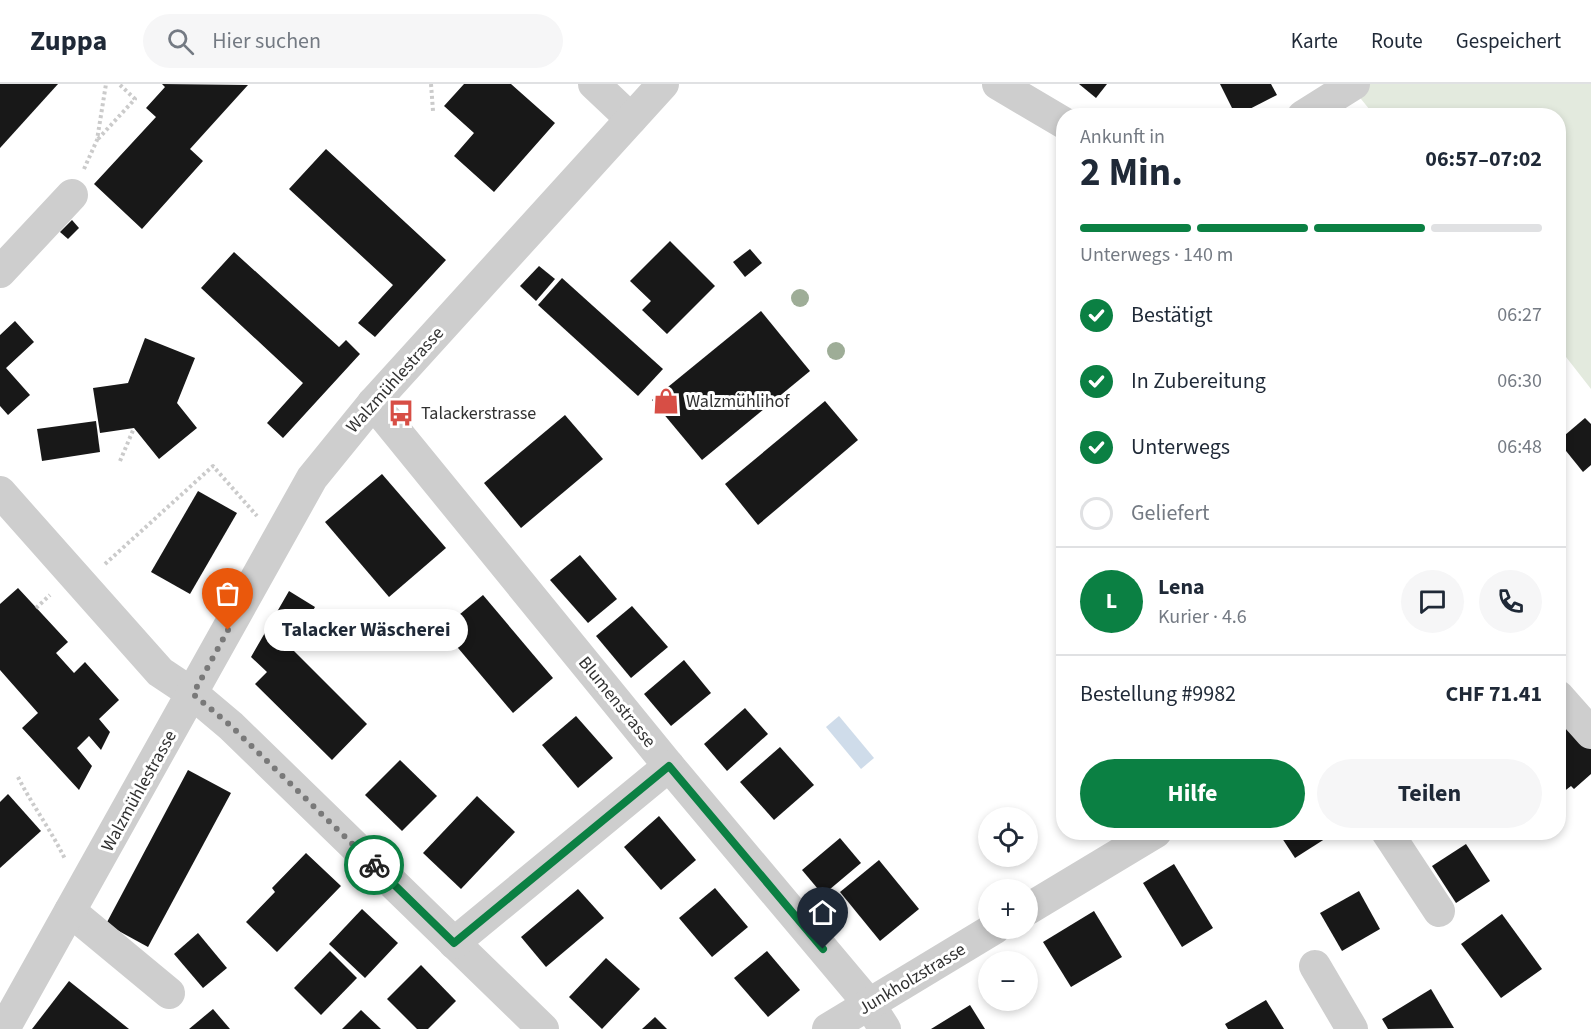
<!DOCTYPE html>
<html lang="de">
<head>
<meta charset="utf-8">
<style>
  body { margin:0; font-family:"Source Sans 3",sans-serif; background:#f6f6f7; color:#1f2937; height:100vh; display:flex; flex-direction:column; font-size:22px; white-space:nowrap }
  * { box-sizing:border-box; margin:0 }
  p { font-size:20px; color:#747a83 }
  .icon { flex:none; width:33px; height:33px; fill:none; stroke:currentColor; stroke-width:2; stroke-linecap:round; stroke-linejoin:round }
  .map { position:relative; flex:1; overflow:hidden }
  .sheet { position:absolute; left:1056px; top:24px; width:510px; height:732px; display:flex; flex-direction:column; background:#fff; border-radius:24px; box-shadow:0 3px 9px #0003 }
  .sheet>* { flex:none }
  .controls { position:absolute; left:978px; top:723px; display:grid; gap:12px }
  .controls a { display:grid; place-items:center; width:60px; height:60px; border-radius:50%; background:#fff; box-shadow:0 3px 9px #0003; font-size:30px }
  .pin { position:absolute; display:grid; place-items:center; width:51px; height:51px; color:#fff; margin:-62px -26px; border-radius:50% 50% 50% 0; rotate:-45deg; box-shadow:0 0 6px #0007 }
  .pin .icon { rotate:45deg }
  .courier { position:absolute; display:grid; place-items:center; width:60px; height:60px; margin:-30px; border:4px solid #0b8043; border-radius:50%; background:#fff; color:#222; box-shadow:0 2px 8px #0007 }
  .bubble { position:absolute; height:42px; border-radius:21px; background:#fff; box-shadow:0 3px 9px #0003; font-size:20px; font-weight:700; line-height:42px; text-align:center }
  .headline em { font-style:normal; font-weight:700 }
  .headline div { display:flex; flex-direction:column-reverse }
  .headline { display:flex; align-items:center; justify-content:space-between; height:102px; padding:0 24px }
  h1 { font-size:39px; font-weight:700; line-height:45px }
  .bar { display:grid; grid-template-columns:repeat(4,1fr); gap:9px 6px; align-content:center; height:72px; padding:0 24px }
  .bar i { height:8px; border-radius:4px; background:#e0e1e3 }
  .bar .on { background:#0b8043 }
  .bar p { grid-column:span 4 }
  .line { display:flex; align-items:center; gap:15px; padding:0 24px; border-top:2px solid #e0e1e3 }
  .line div { flex:1 }
  .round { display:grid; place-items:center; flex:none; width:63px; height:63px; border-radius:32px; background:#f6f6f7 }
  ol { padding:0 24px; list-style:none }
  li { display:flex; align-items:center; gap:18px; height:66px }
  li p { margin-inline-start:auto }
  li .icon { padding:6px; border-radius:50%; background:#0b8043; color:#fff; stroke-width:4 }
  li:last-child { color:#747a83 }
  li i { width:33px; height:33px; border:3px solid #e0e1e3; border-radius:50% }
  .primary-button { display:flex; gap:12px; margin-top:auto; padding:12px 24px }
  .primary-button a { flex:1; height:69px; border-radius:36px; background:#0b8043; color:#fff; font-size:24px; font-weight:700; line-height:69px; text-align:center }
  .primary-button a+a { background:#f6f6f7; color:#1f2937 }
  header { display:flex; align-items:center; gap:36px; box-sizing:border-box; height:84px; padding:0 30px; background:#fff; border-bottom:2px solid #e0e1e3 }
  header strong { font-size:28px }
  nav { display:flex; gap:33px; margin-inline-start:auto; font-size:21px }
  .search { width:420px; height:54px; background:#f6f6f7; display:flex; align-items:center; gap:15px; box-sizing:border-box; padding:0 21px; border-radius:33px; color:#747a83; font-size:22px }
  .map>svg:first-child { display:block }
  .green { fill:#e3eade }
  .water { fill:#cfdcea }
  .building { fill:#181818 }
  .lines { fill:none; stroke-linecap:round; stroke-linejoin:round }
  .path { stroke:#cbcbcb; stroke-width:4; stroke-dasharray:3 3; stroke-linecap:butt }
  .minor { stroke:#cecece; stroke-width:32 }
  .tree { fill:#9ead97 }
  .done { stroke:#797979; stroke-width:6; stroke-dasharray:0 10.8 }
  .route { stroke:#0b8043; stroke-width:8 }
  .labels { text-anchor:middle; dominant-baseline:central; stroke-width:6; stroke-linejoin:round; paint-order:stroke }
  .street-label { font-size:18px; fill:#313131; stroke:#fff }
  .poi-label { font-size:18px; fill:#313131; stroke:#fff; text-anchor:start }
</style>
</head>
<body>
<header>
<strong>Zuppa</strong>
<div class="search"><svg class="icon" aria-label="search" viewBox="0 0 24 24"><circle cx="10" cy="10" r="6"/><path d="M15 15l6 6"/></svg>Hier suchen</div>
<nav><a>Karte</a><a>Route</a><a>Gespeichert</a></nav>
</header>
<div class="map">
<svg width="1591" height="945" viewBox="0 0 1591 945">
  <rect width="100%" height="100%" fill="#fff"/>
  <path class="green" d="M1370,0H1591V305L1559,264L1558,32L1374,31L1357,10Z"/>
  <path class="water" d="M839,632L874,674L861,685L826,643Z"/>
  <g class="building">
    <path d="M0,0H58L0,64Z"/>
    <path d="M162,0L248,1L190,65L203,77L142,145L94,100L156,33L146,24L165,3Z"/>
    <path d="M464,0H511L555,39L494,108L454,72L474,49L444,22Z"/>
    <path d="M1079,0H1107L1096,14Z"/>
    <path d="M1220,0H1271L1277,11L1236,32Z"/>
    <path d="M326,65L446,176L375,253L358,239L393,201L289,105Z"/>
    <path d="M72,136L79,144L68,155L60,148Z"/>
    <path d="M670,157L715,202L667,250L642,226L651,217L630,197Z"/>
    <path d="M750,165L762,179L745,193L733,178Z"/>
    <path d="M234,168L339,263L346,256L360,270L283,354L267,339L303,299L201,204Z"/>
    <path d="M539,182L555,195L536,217L520,202Z"/>
    <path d="M562,194L663,285L638,312L538,221Z"/>
    <path d="M761,227L810,287L702,376L652,316Z"/>
    <path d="M15,237L34,258L6,284L30,311L8,331L0,322V251Z"/>
    <path d="M145,254L195,274L177,319L197,344L159,375L134,344L100,349L93,304L128,299Z"/>
    <path d="M825,317L858,356L758,441L725,400Z"/>
    <path d="M565,331L603,375L521,444L484,399Z"/>
    <path d="M1585,334L1591,340V381L1583,388L1558,357Z"/>
    <path d="M96,337L100,368L42,377L37,345Z"/>
    <path d="M382,390L446,464L389,513L325,438Z"/>
    <path d="M198,407L237,429L190,510L151,488Z"/>
    <path d="M580,471L617,515L588,539L550,496Z"/>
    <path d="M18,504L68,558L56,569L74,589L85,578L119,616L99,635L110,648L101,666L89,652L77,664L92,682L79,706L22,644L38,629L0,586V520Z"/>
    <path d="M289,507L315,523L291,564L367,640L332,676L255,600L267,588L251,573Z"/>
    <path d="M483,511L553,594L513,629L442,545Z"/>
    <path d="M632,522L668,563L631,594L596,552Z"/>
    <path d="M684,576L711,609L671,642L644,610Z"/>
    <path d="M745,624L768,650L727,687L704,660Z"/>
    <path d="M1558,626L1591,663V690L1574,705L1571,702L1558,712Z"/>
    <path d="M576,632L613,674L578,704L542,661Z"/>
    <path d="M780,663L814,701L774,736L740,698Z"/>
    <path d="M400,676L437,712L402,747L365,711Z"/>
    <path d="M188,686L231,709L148,863L106,840Z"/>
    <path d="M8,710L41,747L0,784V718Z"/>
    <path d="M477,712L515,748L461,805L423,769Z"/>
    <path d="M659,732L696,776L661,806L624,763Z"/>
    <path d="M1278,748H1329L1331,751L1295,774Z"/>
    <path d="M840,754L861,779L823,811L802,786Z"/>
    <path d="M1466,760L1490,797L1456,819L1432,782Z"/>
    <path d="M306,769L341,802L277,868L246,838L275,808L272,804Z"/>
    <path d="M879,776L919,825L880,857L840,808Z"/>
    <path d="M1174,780L1213,844L1182,863L1143,799Z"/>
    <path d="M715,804L748,843L712,873L679,834Z"/>
    <path d="M578,805L604,834L546,883L521,853Z"/>
    <path d="M1359,807L1380,845L1342,867L1320,829Z"/>
    <path d="M362,825L398,859L365,894L329,860Z"/>
    <path d="M1094,827L1122,873L1071,903L1043,858Z"/>
    <path d="M1502,830L1542,885L1501,914L1461,860Z"/>
    <path d="M198,849L227,884L203,904L174,870Z"/>
    <path d="M330,867L357,894L321,931L294,904Z"/>
    <path d="M767,867L800,906L768,933L734,894Z"/>
    <path d="M606,874L640,905L602,945L569,913Z"/>
    <path d="M421,881L456,917L428,945H417L387,915Z"/>
    <path d="M69,897L129,945H32Z"/>
    <path d="M1431,905L1454,944L1388,945L1382,935Z"/>
    <path d="M1266,916L1284,945H1228L1225,940Z"/>
    <path d="M970,921L985,945H931Z"/>
    <path d="M213,925L230,945H189Z"/>
    <path d="M361,926L381,945H342Z"/>
    <path d="M655,933L667,945H642Z"/>
  </g>
  <g class="lines">
    <g class="path">
      <path d="M431,0L433,27"/>
      <path d="M98,55L135,15L119,0"/>
      <path d="M84,85L97,56L106,0"/>
      <path d="M120,377L134,344"/>
      <path d="M105,480L213,382L257,432"/>
      <path d="M36,524L50,511"/>
      <path d="M18,693C32,721 51,746 65,775"/>
    </g>
    <g class="minor">
      <path d="M594,0L631,35"/>
      <path d="M998,0L1064,39"/>
      <path d="M1303,32L1354,0"/>
      <path d="M0,188L72,111"/>
      <path d="M373,319L669,682L869,920L885,945"/>
      <path d="M0,408L160,588L193,610L231,642L543,945"/>
      <path d="M1558,612L1591,649"/>
      <path d="M1387,748L1439,827"/>
      <path d="M1028,825L1156,748"/>
      <path d="M70,827L169,909"/>
      <path d="M454,859L669,682"/>
      <path d="M1315,882L1352,945"/>
      <path d="M4,945L312,394L373,319L663,0"/>
      <path d="M828,945L995,844"/>
    </g>
  </g>
  <g class="tree">
    <circle cx="800" cy="214" r="9"/>
    <circle cx="836" cy="267" r="9"/>
  </g>
  <g class="lines">
    <path class="done" d="M228,546L193,610L231,642L374,781"/>
    <path class="route" d="M374,781L454,859L669,682L823,865"/>
  </g>
  <defs>
    <g id="shop-bare" transform="scale(2.07)"><path d="M-5-2.5h2.3a2.7 3.5 0 0 1 5.4 0H5L5.5 6h-11ZM-1.5-2.5h3a1.5 2.3 0 0 0-3 0Z" fill="#d74e45" stroke="#fff" stroke-width="2.5" paint-order="stroke"/></g>
    <g id="bus-bare" transform="scale(2.07)"><path d="M-5-6H5V4H4V6H2V4H-2V6H-4V4H-5ZM-3.5-4V0h7V-4ZM-3.5 1.2v1.5H-2V1.2ZM2 1.2v1.5H3.5V1.2Z" fill="#d74e45" stroke="#fff" stroke-width="2.5" paint-order="stroke"/></g>
  </defs>
  <g fill-rule="evenodd">
    <use href="#shop-bare" x="666" y="317"/>
    <use href="#bus-bare" x="401" y="329"/>
  </g>
  <g class="labels">
    <g class="street-label">
      <text transform="translate(395 296) rotate(-48)">Walzmühlestrasse</text>
      <text transform="translate(617 618) rotate(51)">Blumenstrasse</text>
      <text transform="translate(139 707) rotate(-61)">Walzmühlestrasse</text>
      <text transform="translate(912 895) rotate(-31)">Junkholzstrasse</text>
    </g>
    <g class="poi-label">
      <text x="686" y="317">Walzmühlihof</text>
      <text x="421" y="329">Talackerstrasse</text>
    </g>
  </g>
</svg>
<div class="controls">
<a><svg class="icon" aria-label="locate" viewBox="0 0 24 24"><circle cx="12" cy="12" r="6"/><path d="M12 2v4M12 18v4M2 12h4M18 12h4"/></svg></a>
<a>+</a>
<a>−</a>
</div>
<div class="pin" style="left:228px;top:546px;background:#ea580c"><svg class="icon" aria-label="bag" viewBox="0 0 24 24"><path d="M5 8h14l-1 12H6zM9 8a3 3 0 0 1 6 0"/></svg></div>
<div class="pin" style="left:823px;top:865px;background:#1f2937"><svg class="icon" aria-label="home" viewBox="0 0 24 24"><path d="M3 11l9-7 9 7M6 9v11h12V9"/></svg></div>
<div class="courier" style="left:374px;top:781px"><svg class="icon" aria-label="bike" viewBox="0 0 24 24"><circle cx="6" cy="16" r="4"/><circle cx="18" cy="16" r="4"/><path d="M6 16l4-8h5l3 8M10 8l3 8H6M13 5h3"/></svg></div>
<div class="bubble" style="left:264px;top:525px;width:204px">Talacker Wäscherei</div>
<section class="sheet">
<div class="headline"><div><h1>2 Min.</h1><p>Ankunft in</p></div><em>06:57–07:02</em></div>
<div class="bar"><i class="on"></i><i class="on"></i><i class="on"></i><i></i><p>Unterwegs · 140 m</p></div>
<ol>
<li><svg class="icon" aria-label="check" viewBox="0 0 24 24"><path d="M5 12l5 5 9-10"/></svg>Bestätigt<p>06:27</p></li>
<li><svg class="icon" aria-label="check" viewBox="0 0 24 24"><path d="M5 12l5 5 9-10"/></svg>In Zubereitung<p>06:30</p></li>
<li><svg class="icon" aria-label="check" viewBox="0 0 24 24"><path d="M5 12l5 5 9-10"/></svg>Unterwegs<p>06:48</p></li>
<li><i></i>Geliefert</li>
</ol>
<div class="line" style="height:108px"><b class="round" style="background:#0b8043;color:#fff">L</b><div><b>Lena</b><p>Kurier · 4.6</p></div><a class="round"><svg class="icon" aria-label="chat" viewBox="0 0 24 24"><path d="M4 5h16v11H9l-5 4z"/></svg></a><a class="round"><svg class="icon" aria-label="phone" viewBox="0 0 24 24"><path d="M5 4h4l2 5-3 2q2 4 5 5l2-3 5 2v4C11 20 4 13 5 4z"/></svg></a></div>
<div class="line" style="height:78px"><div>Bestellung #9982</div><b>CHF 71.41</b></div>
<div class="primary-button"><a>Hilfe</a><a>Teilen</a></div>
</section>
</div>
</body>
</html>
